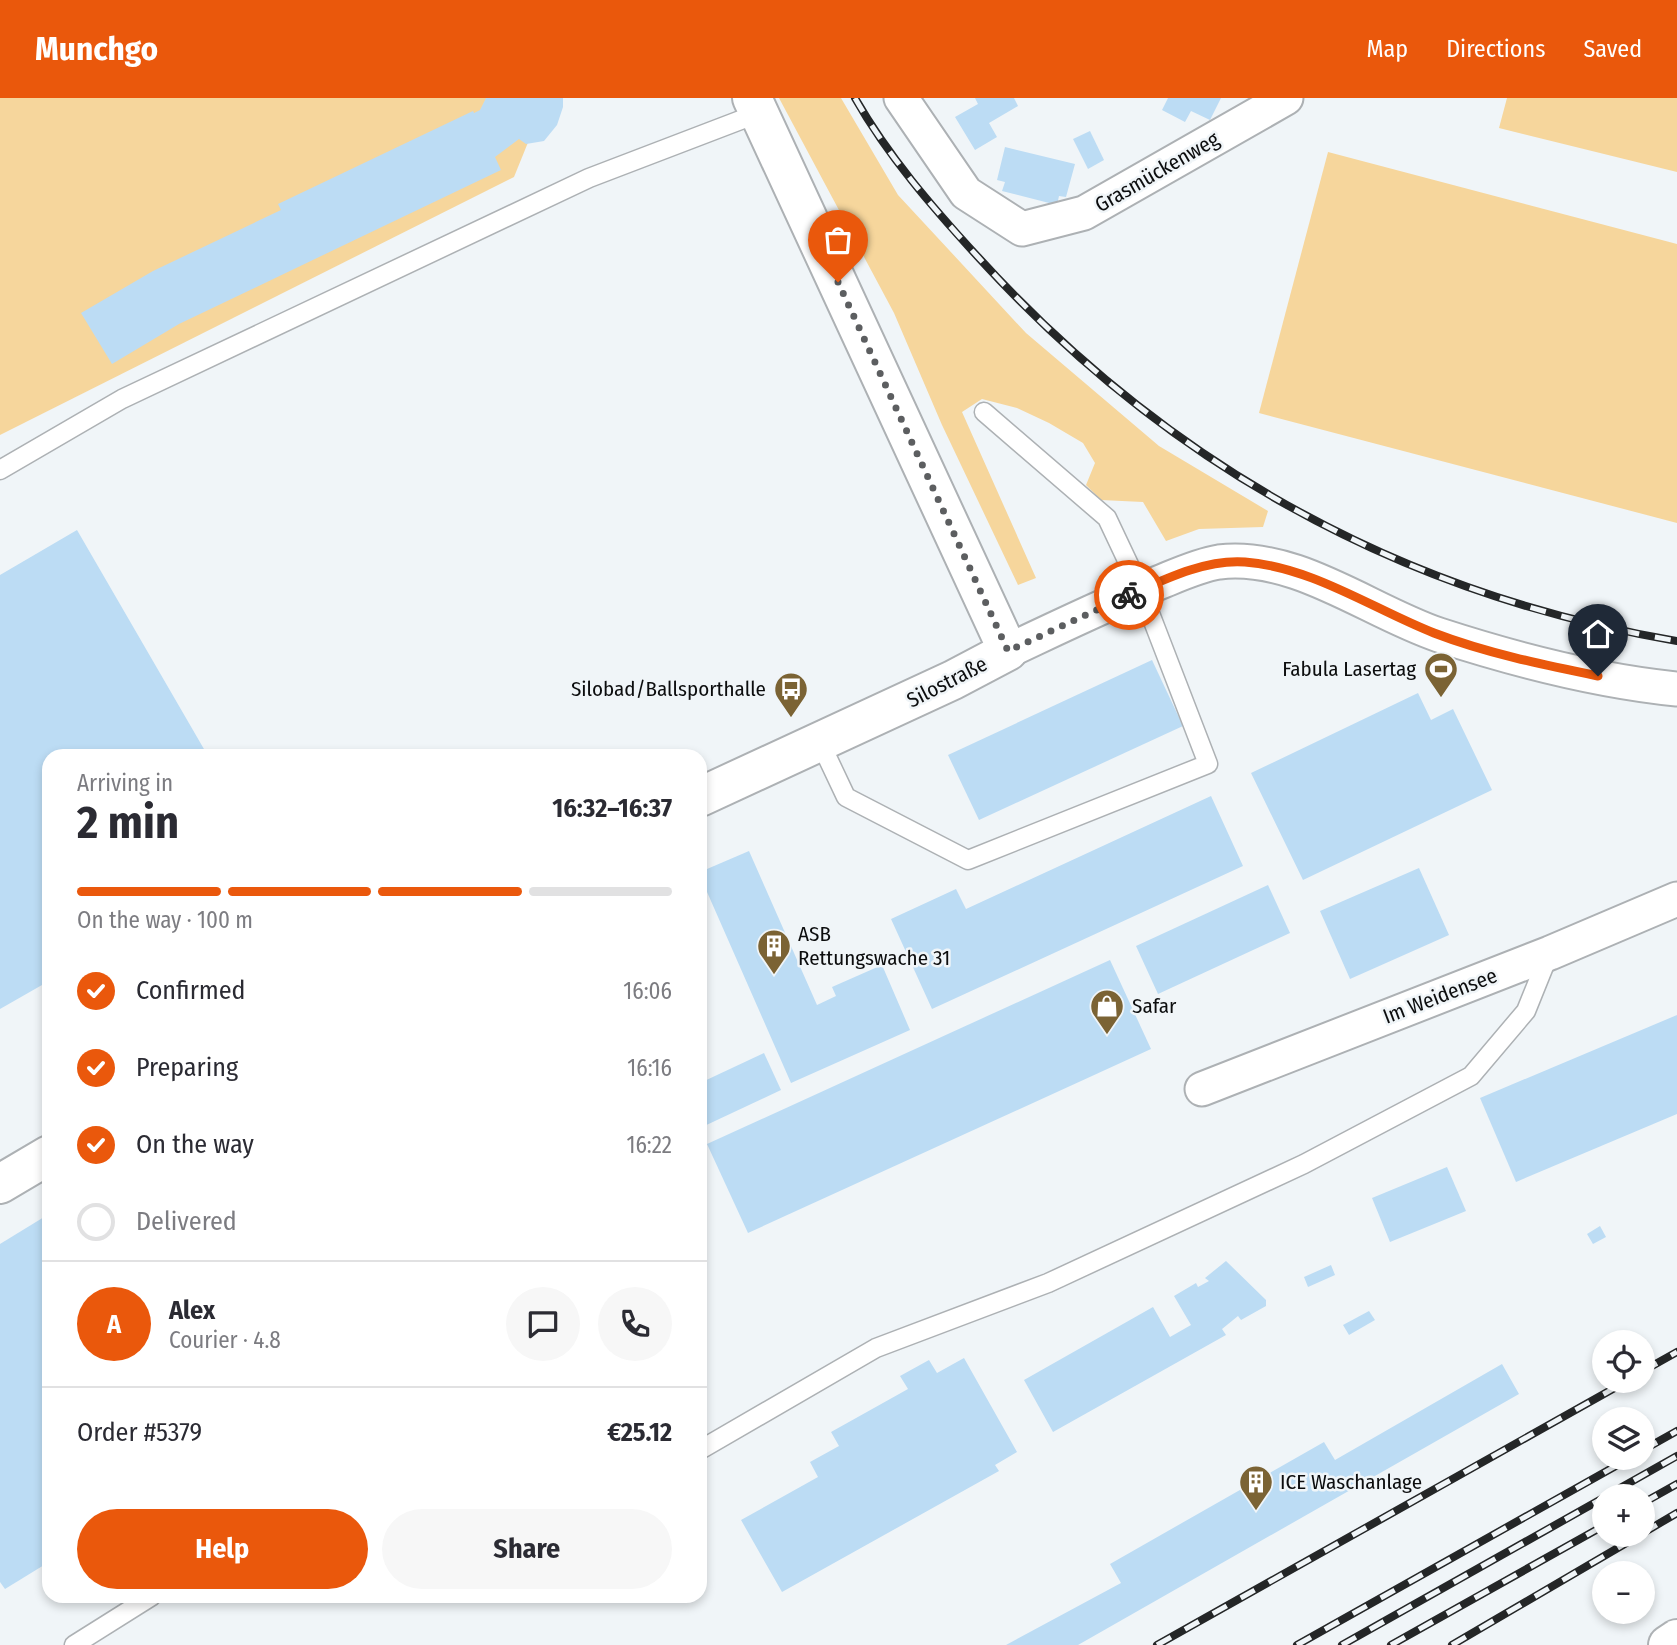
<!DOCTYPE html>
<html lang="en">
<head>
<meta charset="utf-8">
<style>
  body { margin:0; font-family:"Fira Sans Condensed",sans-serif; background:#f7f7f7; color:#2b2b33; height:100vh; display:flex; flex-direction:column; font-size:26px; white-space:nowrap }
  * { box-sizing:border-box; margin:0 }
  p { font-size:23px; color:#7c7c81 }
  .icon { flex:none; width:38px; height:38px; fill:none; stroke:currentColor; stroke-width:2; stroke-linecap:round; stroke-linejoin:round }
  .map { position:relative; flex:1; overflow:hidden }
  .side { position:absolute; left:42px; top:651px; width:665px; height:854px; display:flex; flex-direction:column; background:#fff; border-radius:21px; box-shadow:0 4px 10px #0003 }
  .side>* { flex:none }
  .fabs { position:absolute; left:1592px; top:1232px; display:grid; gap:14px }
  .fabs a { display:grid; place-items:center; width:63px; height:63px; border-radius:50%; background:#fff; box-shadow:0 4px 10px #0003; font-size:35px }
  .pin { position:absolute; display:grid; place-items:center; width:60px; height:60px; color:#fff; margin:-72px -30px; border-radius:50% 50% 50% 0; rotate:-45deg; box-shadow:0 0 7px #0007 }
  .pin .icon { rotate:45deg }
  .courier { position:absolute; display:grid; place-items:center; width:70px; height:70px; margin:-35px; border:5px solid #ea580c; border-radius:50%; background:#fff; color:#222; box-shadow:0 2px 9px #0007 }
  .head em { font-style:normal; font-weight:700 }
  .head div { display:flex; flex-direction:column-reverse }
  .head { display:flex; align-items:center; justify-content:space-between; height:119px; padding:0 35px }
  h1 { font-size:46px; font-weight:700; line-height:52px }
  .bar { display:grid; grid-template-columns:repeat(4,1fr); gap:10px 7px; align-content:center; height:84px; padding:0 35px }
  .bar i { height:9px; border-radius:5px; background:#e1e1e2 }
  .bar .current { background:#ea580c }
  .bar p { grid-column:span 4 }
  .line { display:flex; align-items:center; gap:18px; padding:0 35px; border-top:2px solid #e1e1e2 }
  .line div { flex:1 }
  .round { display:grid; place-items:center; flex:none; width:74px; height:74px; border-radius:37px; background:#f7f7f7 }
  ol { padding:0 35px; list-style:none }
  li { display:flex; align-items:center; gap:21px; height:77px }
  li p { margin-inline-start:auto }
  li .icon { padding:7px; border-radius:50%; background:#ea580c; color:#fff; stroke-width:4 }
  li:last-child { color:#7c7c81 }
  li i { width:38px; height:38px; border:4px solid #e1e1e2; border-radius:50% }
  .primary-button { display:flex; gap:14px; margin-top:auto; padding:14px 35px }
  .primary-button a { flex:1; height:80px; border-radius:42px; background:#ea580c; color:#fff; font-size:28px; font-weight:700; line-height:80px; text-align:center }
  .primary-button a+a { background:#f7f7f7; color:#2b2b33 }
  header { display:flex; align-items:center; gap:42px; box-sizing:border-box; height:98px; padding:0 35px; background:#ea580c; color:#fff }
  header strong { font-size:33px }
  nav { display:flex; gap:38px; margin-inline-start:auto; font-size:24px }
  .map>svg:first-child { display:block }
  .green { fill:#f6d69c }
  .building { fill:#bcdcf4 }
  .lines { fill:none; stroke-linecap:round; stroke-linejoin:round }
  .service-casing { stroke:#adb1b4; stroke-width:21 }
  .minor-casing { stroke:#adb1b4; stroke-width:37 }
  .secondary-casing { stroke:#adb1b4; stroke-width:42 }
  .service { stroke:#fff; stroke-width:18 }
  .minor { stroke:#fff; stroke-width:33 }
  .secondary { stroke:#fff; stroke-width:38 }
  .rail-casing { stroke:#242627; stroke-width:8 }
  .rail { stroke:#f0f5f8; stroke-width:5; stroke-dasharray:16; stroke-linecap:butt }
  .done { stroke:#5c5e60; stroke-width:7; stroke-dasharray:0 12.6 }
  .route { stroke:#ea580c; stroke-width:9 }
  .labels { text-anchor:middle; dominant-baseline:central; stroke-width:5; stroke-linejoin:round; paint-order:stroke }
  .street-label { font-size:21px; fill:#0c0d0e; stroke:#f0f5f8 }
  .poi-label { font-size:21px; fill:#0c0d0e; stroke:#f0f5f8; text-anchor:start }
</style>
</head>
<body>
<header>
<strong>Munchgo</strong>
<nav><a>Map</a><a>Directions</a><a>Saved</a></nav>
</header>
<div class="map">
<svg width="1677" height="1547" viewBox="0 0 1677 1547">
  <rect width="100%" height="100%" fill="#f0f5f8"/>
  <g class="green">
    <path d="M0,0H546L514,79L0,337Z"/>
    <path d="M779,0H841L898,97L1026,235L1159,348L1268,413L1263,429L1199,431L1166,443L1143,404L1101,402L1086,387L1095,365L1083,345L1049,325L1017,310L982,301L962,314L1036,480L1018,487L942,327L894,215Z"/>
    <path d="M1507,0H1677V74L1499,30Z"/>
    <path d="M1328,54L1677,146V425L1259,315Z"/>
  </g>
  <g class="building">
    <path d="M486,0H563V9L557,27L544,43L526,46L519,41L495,59L501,72L179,226L112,266L81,215L153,173L281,112L278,106L473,13L474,15L480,12Z"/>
    <path d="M975,0H1014L1018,8L989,25L997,39L975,52L955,19L978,6Z"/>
    <path d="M1168,0H1221L1210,22L1191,13L1185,24L1162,12Z"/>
    <path d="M1090,33L1104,62L1088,71L1073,41Z"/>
    <path d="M1005,49L1075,66L1066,99L1059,98L1057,107L1002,93L1005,84L997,82Z"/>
    <path d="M77,432L208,658H49V883L0,911V477Z"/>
    <path d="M1152,562L1183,628L979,722L948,657Z"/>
    <path d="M1418,595L1431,622L1453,611L1492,692L1303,782L1251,675Z"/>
    <path d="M1211,698L1243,768L932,911L891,821L956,791L966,811Z"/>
    <path d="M749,753L817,907L836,898L832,889L882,867L910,932L791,985L700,778V774Z"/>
    <path d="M1419,770L1449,837L1350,881L1320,813Z"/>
    <path d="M1268,787L1290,835L1158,896L1136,848Z"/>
    <path d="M1110,862L1151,951L748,1135L707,1046Z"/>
    <path d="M1677,917V1016L1516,1084L1480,1000Z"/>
    <path d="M764,955L781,992L700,1030V985Z"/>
    <path d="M1447,1069L1466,1113L1390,1144L1372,1100Z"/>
    <path d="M49,1116V1464L5,1491L0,1484V1146Z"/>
    <path d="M1600,1128L1606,1139L1593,1146L1587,1136Z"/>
    <path d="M1226,1163L1266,1202V1208L1241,1222L1238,1218L1222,1231L1226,1237L1053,1334L1024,1282L1153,1209L1170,1239L1191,1227L1174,1198L1196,1185L1198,1189L1209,1183L1205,1180Z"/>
    <path d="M1331,1167L1335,1177L1308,1189L1304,1179Z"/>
    <path d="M1369,1213L1375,1222L1349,1237L1343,1227Z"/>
    <path d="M964,1260L1017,1354L995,1367L999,1373L782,1494L741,1422L818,1379L810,1364L839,1348L831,1334L908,1291L900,1278L929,1262L937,1275Z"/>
    <path d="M1502,1266L1519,1296L1078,1547H1006L1121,1485L1110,1466L1324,1344L1335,1362Z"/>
  </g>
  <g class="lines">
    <g class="service-casing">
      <g id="service">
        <path d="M0,372L122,301L589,80L759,15"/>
        <path d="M820,644L846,699L968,762L1208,666L1141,492L1107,420L984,314"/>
        <path d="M700,1352L876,1250L1048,1185L1304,1066L1471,978L1526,913L1549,856"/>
        <path d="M74,1547L152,1498"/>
      </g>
    </g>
    <g class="minor-casing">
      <g id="minor">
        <path d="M901,0L966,95L1022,131L1084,115L1286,0"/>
        <path d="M1008,553C1059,529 1110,504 1163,483C1180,476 1200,467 1219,464C1297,455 1368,513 1439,537C1516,562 1597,583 1677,591"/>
        <path d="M1202,991L1550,855L1677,801"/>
      </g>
    </g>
    <g class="secondary-casing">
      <g id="secondary">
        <path d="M700,699L953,582L1008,553L752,0"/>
        <path d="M0,1086L49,1057"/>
        <path d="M1668,1547L1677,1541"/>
      </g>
    </g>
    <use href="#service" class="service"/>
    <use href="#minor" class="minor"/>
    <use href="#secondary" class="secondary"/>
    <g class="rail-casing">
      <g id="rail">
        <path d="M855,0C888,58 933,110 978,159C1167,366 1399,496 1677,543"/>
        <path d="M1643,1273L1677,1254"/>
        <path d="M1643,1352L1677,1333"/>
        <path d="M1606,1398L1677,1358"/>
        <path d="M1643,1405L1677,1386"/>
        <path d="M1643,1435L1677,1415"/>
        <path d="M1157,1547L1627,1283"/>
        <path d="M1297,1547L1630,1360"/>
        <path d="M1342,1547L1605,1399"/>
        <path d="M1391,1547L1605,1427"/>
        <path d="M1452,1547L1640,1437"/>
      </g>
    </g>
    <use href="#rail" class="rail"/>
  </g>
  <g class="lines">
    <path class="done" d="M838,184L1008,553L1129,497"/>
    <path class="route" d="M1129,497C1165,481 1206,461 1245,464C1312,469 1373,511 1434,535C1486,555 1544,567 1598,578"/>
  </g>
  <defs>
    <g id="stadium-pin" transform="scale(1.75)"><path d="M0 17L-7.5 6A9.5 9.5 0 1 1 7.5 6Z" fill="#7b6334" stroke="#f0f5f8"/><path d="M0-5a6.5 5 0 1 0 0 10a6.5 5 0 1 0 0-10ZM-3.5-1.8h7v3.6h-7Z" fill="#fff"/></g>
    <g id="bus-pin" transform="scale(1.75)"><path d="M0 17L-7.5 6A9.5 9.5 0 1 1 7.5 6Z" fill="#7b6334" stroke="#f0f5f8"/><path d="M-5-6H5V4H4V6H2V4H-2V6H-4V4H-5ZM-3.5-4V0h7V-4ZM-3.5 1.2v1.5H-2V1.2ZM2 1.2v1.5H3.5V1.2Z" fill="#fff"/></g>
    <g id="building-pin" transform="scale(1.75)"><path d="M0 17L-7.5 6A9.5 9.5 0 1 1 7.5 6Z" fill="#7b6334" stroke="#f0f5f8"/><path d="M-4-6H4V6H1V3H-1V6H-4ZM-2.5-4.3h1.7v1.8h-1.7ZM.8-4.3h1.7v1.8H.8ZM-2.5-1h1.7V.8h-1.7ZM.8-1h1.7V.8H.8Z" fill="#fff"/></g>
    <g id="shop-pin" transform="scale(1.75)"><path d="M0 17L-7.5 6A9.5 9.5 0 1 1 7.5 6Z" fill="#7b6334" stroke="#f0f5f8"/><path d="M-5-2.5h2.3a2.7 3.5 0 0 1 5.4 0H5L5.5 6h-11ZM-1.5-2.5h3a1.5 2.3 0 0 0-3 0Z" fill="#fff"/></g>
  </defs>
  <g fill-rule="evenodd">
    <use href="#stadium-pin" x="1441" y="571"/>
    <use href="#bus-pin" x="791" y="591"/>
    <use href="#building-pin" x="774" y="848"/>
    <use href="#shop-pin" x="1107" y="908"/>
    <use href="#building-pin" x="1256" y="1384"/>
  </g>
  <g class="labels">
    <g class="street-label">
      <text transform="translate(1157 74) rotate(-30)">Grasmückenweg</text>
      <text transform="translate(947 584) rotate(-27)">Silostraße</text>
      <text transform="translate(1440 898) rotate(-21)">Im Weidensee</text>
    </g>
    <g class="poi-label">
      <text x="1416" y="571" text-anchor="end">Fabula Lasertag</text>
      <text x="766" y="591" text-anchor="end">Silobad/Ballsporthalle</text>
      <text x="798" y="836">ASB<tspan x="798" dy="24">Rettungswache 31</tspan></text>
      <text x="1132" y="908">Safar</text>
      <text x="1280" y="1384">ICE Waschanlage</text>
    </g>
  </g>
</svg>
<div class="fabs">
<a><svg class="icon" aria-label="locate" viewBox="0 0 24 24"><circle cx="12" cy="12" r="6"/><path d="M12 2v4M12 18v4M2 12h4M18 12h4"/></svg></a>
<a><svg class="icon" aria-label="layers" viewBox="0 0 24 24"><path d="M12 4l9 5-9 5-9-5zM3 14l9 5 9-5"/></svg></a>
<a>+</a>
<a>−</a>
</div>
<div class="pin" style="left:838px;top:184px;background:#ea580c"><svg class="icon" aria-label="bag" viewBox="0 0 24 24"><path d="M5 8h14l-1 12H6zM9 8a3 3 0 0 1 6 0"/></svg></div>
<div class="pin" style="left:1598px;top:578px;background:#1f2937"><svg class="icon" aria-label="home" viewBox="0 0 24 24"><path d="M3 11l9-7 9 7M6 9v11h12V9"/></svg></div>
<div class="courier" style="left:1129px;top:497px"><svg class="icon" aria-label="bike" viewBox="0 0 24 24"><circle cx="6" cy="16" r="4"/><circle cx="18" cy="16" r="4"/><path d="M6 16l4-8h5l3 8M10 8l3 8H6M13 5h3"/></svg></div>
<section class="side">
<div class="head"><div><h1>2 min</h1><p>Arriving in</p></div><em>16:32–16:37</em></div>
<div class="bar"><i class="current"></i><i class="current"></i><i class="current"></i><i></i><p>On the way · 100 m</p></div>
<ol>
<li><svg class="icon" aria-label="check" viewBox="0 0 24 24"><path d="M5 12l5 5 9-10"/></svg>Confirmed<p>16:06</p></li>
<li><svg class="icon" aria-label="check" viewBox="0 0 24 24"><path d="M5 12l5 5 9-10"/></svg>Preparing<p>16:16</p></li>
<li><svg class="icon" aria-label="check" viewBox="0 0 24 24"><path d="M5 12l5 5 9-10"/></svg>On the way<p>16:22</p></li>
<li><i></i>Delivered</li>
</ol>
<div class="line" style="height:126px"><b class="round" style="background:#ea580c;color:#fff">A</b><div><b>Alex</b><p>Courier · 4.8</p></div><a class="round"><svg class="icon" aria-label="chat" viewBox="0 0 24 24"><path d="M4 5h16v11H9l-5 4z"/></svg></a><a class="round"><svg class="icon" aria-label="phone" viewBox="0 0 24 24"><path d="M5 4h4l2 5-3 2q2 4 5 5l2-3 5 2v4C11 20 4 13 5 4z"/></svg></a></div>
<div class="line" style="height:91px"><div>Order #5379</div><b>€25.12</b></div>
<div class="primary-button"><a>Help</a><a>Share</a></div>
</section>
</div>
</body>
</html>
